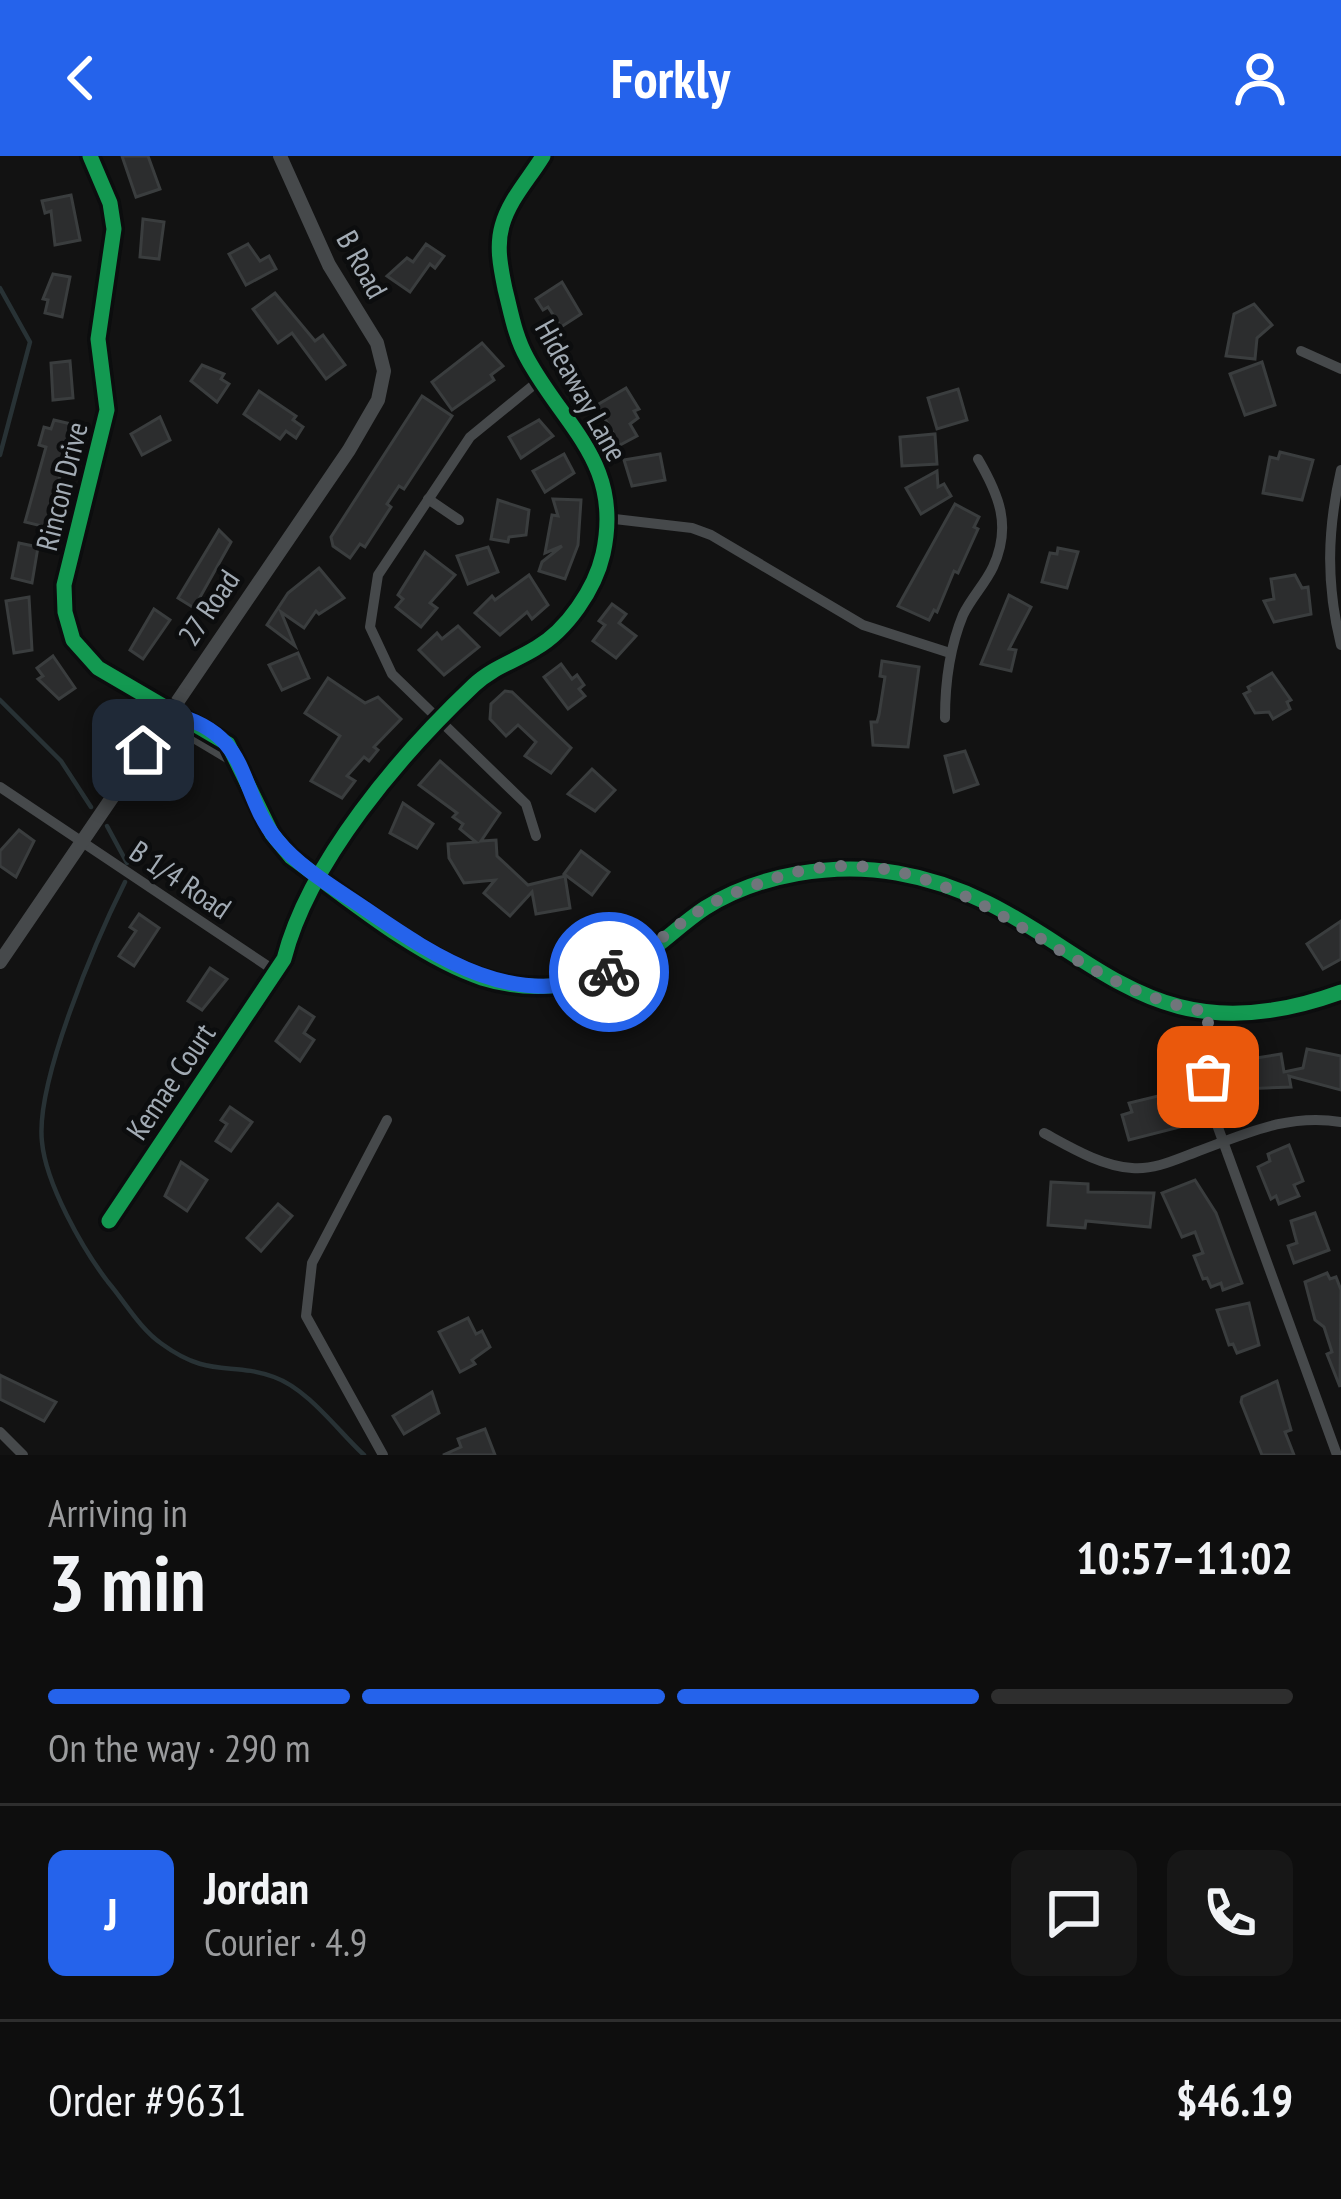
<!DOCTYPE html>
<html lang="en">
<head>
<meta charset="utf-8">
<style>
  body { margin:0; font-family:"PT Sans Narrow",sans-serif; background:#171717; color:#f1f3f6; height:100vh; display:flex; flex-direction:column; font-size:45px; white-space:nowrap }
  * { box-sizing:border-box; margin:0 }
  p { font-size:39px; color:#9b9c9e }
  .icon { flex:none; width:66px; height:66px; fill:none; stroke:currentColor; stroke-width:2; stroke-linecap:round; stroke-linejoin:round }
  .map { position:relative; height:1299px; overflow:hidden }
  .details { display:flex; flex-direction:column; background:#0e0e0e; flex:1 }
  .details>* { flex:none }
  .pin { position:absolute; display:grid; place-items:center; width:102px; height:102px; color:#fff; margin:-51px; border-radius:24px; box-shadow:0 6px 18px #0006 }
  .courier { position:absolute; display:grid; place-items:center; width:120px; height:120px; margin:-60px; border:9px solid #2563eb; border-radius:50%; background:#fff; color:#222; box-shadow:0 3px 15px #0007 }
  .headline em { font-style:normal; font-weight:700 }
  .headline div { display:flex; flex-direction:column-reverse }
  .headline { display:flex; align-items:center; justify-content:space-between; height:204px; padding:0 48px }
  h1 { font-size:78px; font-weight:700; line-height:90px }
  .bar { display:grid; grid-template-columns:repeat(4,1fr); gap:18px 12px; align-content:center; height:144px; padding:0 48px }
  .bar i { height:15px; border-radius:9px; background:#2e2e2e }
  .bar .on { background:#2563eb }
  .bar p { grid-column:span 4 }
  .line { display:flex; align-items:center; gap:30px; padding:0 48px; border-top:3px solid #2e2e2e }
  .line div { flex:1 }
  .round { display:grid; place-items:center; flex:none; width:126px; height:126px; border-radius:18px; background:#171717 }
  header { display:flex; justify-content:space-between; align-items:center; height:156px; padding:0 48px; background:#2563eb; color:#fff; font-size:54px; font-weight:700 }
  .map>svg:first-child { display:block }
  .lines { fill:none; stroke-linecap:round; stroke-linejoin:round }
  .stream { stroke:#283235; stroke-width:4.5 }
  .building { fill:#2c2d2e; stroke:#3a3d3e; stroke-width:3 }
  .minor { stroke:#46494b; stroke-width:10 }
  .tertiary { stroke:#46494b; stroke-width:14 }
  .cycleway-casing { stroke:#0c0d0e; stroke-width:22 }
  .cycleway { stroke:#139951; stroke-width:15 }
  .done { stroke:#70757b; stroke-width:12; stroke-dasharray:0 21.6 }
  .route { stroke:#2563eb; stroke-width:15 }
  .labels { text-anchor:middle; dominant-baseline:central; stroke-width:9; stroke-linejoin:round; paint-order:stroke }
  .street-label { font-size:30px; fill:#a2abb4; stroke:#0c0d0e }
</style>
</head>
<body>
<header><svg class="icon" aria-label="back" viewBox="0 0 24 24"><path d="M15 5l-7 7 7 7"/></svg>Forkly<svg class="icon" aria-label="person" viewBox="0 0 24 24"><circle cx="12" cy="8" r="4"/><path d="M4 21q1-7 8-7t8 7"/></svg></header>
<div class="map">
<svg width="1341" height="1299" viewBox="0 0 1341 1299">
  <rect width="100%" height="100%" fill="#121212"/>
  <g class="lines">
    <g class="stream">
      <path d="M0,132L30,186L0,299"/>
      <path d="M0,544L61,605L91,651"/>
      <path d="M107,670L127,707"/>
      <path d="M125,726C97,782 35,926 42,986C46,1028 82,1092 108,1126C125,1146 140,1173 162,1188C210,1223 230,1205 274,1221C308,1233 338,1275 364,1299"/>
    </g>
  </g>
  <g class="building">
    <path d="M122,0H148L160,33L136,41Z"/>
    <path d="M71,39L80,84L55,89L51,55L45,57L42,45Z"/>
    <path d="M143,63L164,66L159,103L140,101Z"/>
    <path d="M248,88L260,105L269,100L276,113L246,129L229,98Z"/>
    <path d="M426,88L444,100L435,112L430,108L410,136L387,120L407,102L413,106Z"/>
    <path d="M53,118L70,121L62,161L45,157L48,144L43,143Z"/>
    <path d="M562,126L581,158L561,171L548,151L543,154L536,143Z"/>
    <path d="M275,137L315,185L323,179L345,209L326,223L292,177L278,187L253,153Z"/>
    <path d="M1254,148L1272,169L1257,182L1255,203L1226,200L1234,158Z"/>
    <path d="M482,187L503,210L491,219L494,224L452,254L432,226Z"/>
    <path d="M70,205L73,242L53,244L51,207Z"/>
    <path d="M1262,206L1275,249L1245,259L1230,218Z"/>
    <path d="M202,209L224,218L221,223L229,228L217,246L191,225Z"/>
    <path d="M626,232L639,253L634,255L638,262L630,268L637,280L620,289L597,249Z"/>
    <path d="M958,233L967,264L937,273L928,242Z"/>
    <path d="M259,235L296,260L293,264L303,271L296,282L286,275L280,283L244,258Z"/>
    <path d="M422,240L452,260L404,333L399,330L387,348L391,351L365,391L360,388L350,402L333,390L331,381Z"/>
    <path d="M160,261L170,284L142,299L131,278Z"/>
    <path d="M54,264L71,268V281L46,371L25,366L46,291L39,289L44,271L51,273Z"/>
    <path d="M539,264L553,280L521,302L509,281Z"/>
    <path d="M935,278L937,308L902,310L900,281Z"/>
    <path d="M1280,296L1313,304L1302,344L1263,337L1270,301L1278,303Z"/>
    <path d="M564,298L574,317L545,336L533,315Z"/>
    <path d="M660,298L665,324L632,330L624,304Z"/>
    <path d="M937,315L938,331L944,328L951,340L921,358L906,332Z"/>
    <path d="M553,343L581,344L578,389L565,423L539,415L542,406L562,390L545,397L552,359L558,360Z"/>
    <path d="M498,344L529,354L526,379L509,381L508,386L491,383Z"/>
    <path d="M955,348L979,361L974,371L978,373L958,417L954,415L937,456L934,454L929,464L898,450Z"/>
    <path d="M219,374L231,386L194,452L178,442Z"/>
    <path d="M19,387L38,391L32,427L12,422Z"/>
    <path d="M488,391L498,416L468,428L457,400Z"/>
    <path d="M1058,392L1078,396L1067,432L1042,426L1050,397L1057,398Z"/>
    <path d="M425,396L455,419L430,447L437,452L421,471L396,451L403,443L398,439Z"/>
    <path d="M319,412L344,442L319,458L316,455L304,472L281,456L295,490L267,469L288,437Z"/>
    <path d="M529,419L548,449L532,463L527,456L500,479L475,457L492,440L495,444Z"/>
    <path d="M1295,419L1302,432L1308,431L1311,458L1274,466L1264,445L1274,443L1271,423Z"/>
    <path d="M1009,439L1031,451L1009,493L1016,494L1011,515L981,508Z"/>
    <path d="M29,441L32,494L14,497L6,445Z"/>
    <path d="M612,448L626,458L619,467L636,480L616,502L593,485L605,469L599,465Z"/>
    <path d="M154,453L170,464L143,503L130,494Z"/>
    <path d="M458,470L479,491L444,519L419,494L437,477L442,483Z"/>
    <path d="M298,497L309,522L282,534L269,509Z"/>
    <path d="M53,500L75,532L59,543L38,523L43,520L37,512Z"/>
    <path d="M882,505L919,511L908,591L873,589L871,566H877L879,559L885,521L880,520Z"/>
    <path d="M561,508L572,523L577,519L584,529L579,533L585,540L568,553L544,521Z"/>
    <path d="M1272,517L1291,544L1287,546L1290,553L1273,563L1269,556L1255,557L1244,538L1250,535L1248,531Z"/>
    <path d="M328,522L365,547L378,541L401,563L374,591L378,594L369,605L364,601L347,620L355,625L342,642L311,625L340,580L305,557Z"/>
    <path d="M505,535L512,536L571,592L551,617L525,600L536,586L518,569L506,580L490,563L491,548Z"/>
    <path d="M965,595L978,628L954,636L945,600Z"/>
    <path d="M440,605L500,657L481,685L496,684L497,700L528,729L565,720L570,752L536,758L532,736L510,760L484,737L495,724L464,727L449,702L448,688L476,686L460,673L463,668L453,661L457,657L419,629Z"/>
    <path d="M592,613L615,634L595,655L568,638Z"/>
    <path d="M403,647L433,668L417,692L390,677Z"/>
    <path d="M19,674L34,685L16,721L0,710V695Z"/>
    <path d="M581,695L609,716L592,739L564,718Z"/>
    <path d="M139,758L159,772L134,810L119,800L136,775L130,771Z"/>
    <path d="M1341,765V803L1323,813L1307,788Z"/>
    <path d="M210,812L227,823L202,854L188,845Z"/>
    <path d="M299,851L314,861L304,877L314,884L300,905L276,885Z"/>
    <path d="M1307,893L1341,900V934L1289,920L1291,931L1242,933L1238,910L1244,904L1281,898L1284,916L1303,912Z"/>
    <path d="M1162,939L1163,945L1173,942L1180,971L1129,984L1122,959L1132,956L1129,947Z"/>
    <path d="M230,951L252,966L231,995L216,985L227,968L221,964Z"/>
    <path d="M1289,989L1303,1025L1294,1029L1299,1040L1279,1048L1276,1040L1271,1043L1258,1011L1270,1005L1268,998Z"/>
    <path d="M181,1006L207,1024L187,1055L165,1040Z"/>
    <path d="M1195,1024L1216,1057L1242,1127L1223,1134L1221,1127L1211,1131L1207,1122L1203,1123L1194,1100L1203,1097L1195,1076L1182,1081L1162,1037Z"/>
    <path d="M1051,1026L1088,1028V1036L1154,1037L1150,1071L1086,1065L1085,1072L1048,1069Z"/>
    <path d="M278,1048L292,1060L261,1095L247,1082Z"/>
    <path d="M1315,1057L1329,1094L1294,1107L1288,1090L1297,1087L1291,1065Z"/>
    <path d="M1327,1117L1330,1123L1336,1121L1341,1134L1340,1231L1327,1198L1332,1196L1324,1171L1315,1164L1305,1126Z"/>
    <path d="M1249,1147L1259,1189L1237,1197L1233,1188L1229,1189L1217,1154Z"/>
    <path d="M468,1162L476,1178L482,1175L490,1191L472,1204L475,1208L460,1216L439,1176Z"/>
    <path d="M0,1219L56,1246L44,1265L0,1243Z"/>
    <path d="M1277,1225L1291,1274L1285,1276L1294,1299H1262L1241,1246L1242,1241Z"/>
    <path d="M432,1236L439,1257L404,1278L393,1260Z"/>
    <path d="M485,1273L495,1299H443L461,1291L458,1283Z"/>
  </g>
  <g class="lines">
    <g class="minor">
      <path d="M90,0L110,47L114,73L98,183L107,254L64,429L65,456L73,484L98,512L228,588L272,678L291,701C346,741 418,801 482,822C533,838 595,831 640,802C663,787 682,767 705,752C759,718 834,706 897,717C1078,748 1122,916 1341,836"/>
      <path d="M1301,195L1341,213"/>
      <path d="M1341,314C1327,375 1326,428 1341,489"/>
      <path d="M428,343L459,364"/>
      <path d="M606,362L692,372L711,379L863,469L950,497"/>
      <path d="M169,557L182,575L239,609"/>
      <path d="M945,562C945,526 949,493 963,459C971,442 985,428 993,411C1012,370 999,339 978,303"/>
      <path d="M0,631L275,815"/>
      <path d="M536,680L526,648L392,518L370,471L378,419L470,281L541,223"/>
      <path d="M1208,857V944L1337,1299"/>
      <path d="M1044,977C1070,991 1101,1010 1132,1012C1154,1014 1175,1004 1196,996C1245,978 1288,957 1341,966"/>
      <path d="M109,1065L284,803C309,705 401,598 474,529C492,512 515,505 536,492C567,474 595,433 603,398C623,307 565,272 527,202C515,181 511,156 505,133C501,113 496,91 502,70C509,44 529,23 543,0"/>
      <path d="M0,1276L23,1299"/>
      <path d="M383,1299L306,1160L312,1107L387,964"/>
    </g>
    <path class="tertiary" d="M0,806L349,294L378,244L384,215L377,187L329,109L280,0"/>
    <g class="cycleway-casing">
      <g id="cycleway">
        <path d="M90,0L110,47L114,73L98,183L107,254L64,429L65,456L73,484L98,512L228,588L272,678L291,701C346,741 418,801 482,822C533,838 595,831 640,802C663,787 682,767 705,752C759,718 834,706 897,717C1078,748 1122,916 1341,836"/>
        <path d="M109,1065L284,803C309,705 401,598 474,529C492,512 515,505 536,492C567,474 595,433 603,398C623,307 565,272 527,202C515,181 511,156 505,133C501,113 496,91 502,70C509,44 529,23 543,0"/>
      </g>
    </g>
    <use href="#cycleway" class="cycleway"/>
  </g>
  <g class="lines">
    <path class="done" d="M609,816C646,799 672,770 707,750C725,740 747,732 766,725C949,659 1049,831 1208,856V921"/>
    <path class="route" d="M143,594L169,557C255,578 235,632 277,684C300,712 333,731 364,752C437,802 517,857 609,816"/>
  </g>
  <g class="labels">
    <g class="street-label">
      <text transform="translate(363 108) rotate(61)">B Road</text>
      <text transform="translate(582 234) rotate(61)">Hideaway Lane</text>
      <text transform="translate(61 330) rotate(-76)">Rincon Drive</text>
      <text transform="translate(208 451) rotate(-56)">27 Road</text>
      <text transform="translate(181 723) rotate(34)">B 1/4 Road</text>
      <text transform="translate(170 925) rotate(-56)">Kemae Court</text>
    </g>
  </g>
</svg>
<div class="pin" style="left:1208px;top:921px;background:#ea580c"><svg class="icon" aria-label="bag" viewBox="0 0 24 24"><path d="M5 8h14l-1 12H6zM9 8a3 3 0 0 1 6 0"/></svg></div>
<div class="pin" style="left:143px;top:594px;background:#1f2937"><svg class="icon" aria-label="home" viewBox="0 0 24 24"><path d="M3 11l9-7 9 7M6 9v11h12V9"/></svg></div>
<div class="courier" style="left:609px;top:816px"><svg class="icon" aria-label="bike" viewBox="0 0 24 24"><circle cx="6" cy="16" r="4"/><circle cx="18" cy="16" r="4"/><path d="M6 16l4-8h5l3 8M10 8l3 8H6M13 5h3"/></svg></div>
</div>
<section class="details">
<div class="headline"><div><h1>3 min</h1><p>Arriving in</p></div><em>10:57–11:02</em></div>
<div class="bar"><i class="on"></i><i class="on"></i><i class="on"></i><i></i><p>On the way · 290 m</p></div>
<div class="line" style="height:216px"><b class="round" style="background:#2563eb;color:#fff">J</b><div><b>Jordan</b><p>Courier · 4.9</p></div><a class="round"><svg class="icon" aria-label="chat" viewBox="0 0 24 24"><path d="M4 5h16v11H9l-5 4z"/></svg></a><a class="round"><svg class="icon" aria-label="phone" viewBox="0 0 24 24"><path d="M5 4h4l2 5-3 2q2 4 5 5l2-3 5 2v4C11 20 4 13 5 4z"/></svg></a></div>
<div class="line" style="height:156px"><div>Order #9631</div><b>$46.19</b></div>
</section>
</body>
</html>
